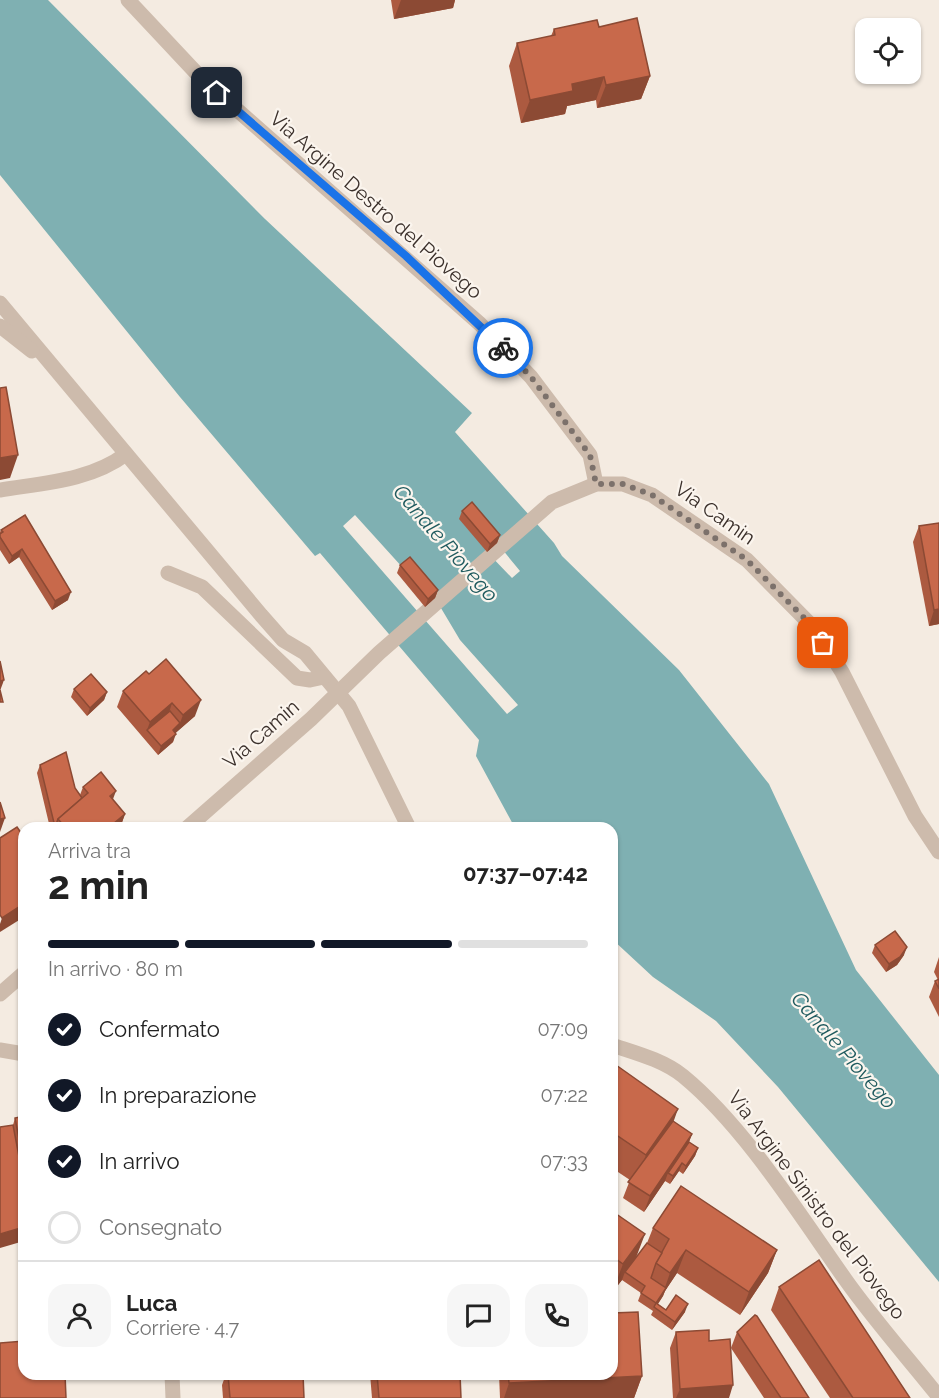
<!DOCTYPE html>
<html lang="it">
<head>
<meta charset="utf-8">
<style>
  body { margin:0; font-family:Raleway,sans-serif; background:#f6f6f6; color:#222; height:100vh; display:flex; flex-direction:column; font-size:22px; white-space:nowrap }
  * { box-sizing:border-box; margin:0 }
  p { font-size:20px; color:#767676 }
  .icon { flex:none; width:33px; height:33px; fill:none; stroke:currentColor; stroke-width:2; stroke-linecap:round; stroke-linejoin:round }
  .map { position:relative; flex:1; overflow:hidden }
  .sheet { position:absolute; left:18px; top:822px; width:600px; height:558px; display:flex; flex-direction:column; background:#fff; border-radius:18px; box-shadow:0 2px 4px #0004 }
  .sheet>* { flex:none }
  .controls { position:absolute; left:855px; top:18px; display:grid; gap:12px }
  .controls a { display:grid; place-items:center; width:66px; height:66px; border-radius:12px; background:#fff; box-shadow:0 2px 4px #0004; font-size:30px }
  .pin { position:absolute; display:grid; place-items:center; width:51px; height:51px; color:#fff; margin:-26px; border-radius:12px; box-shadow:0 3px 9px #0006 }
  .courier { position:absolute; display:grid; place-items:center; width:60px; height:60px; margin:-30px; border:4px solid #1a73e8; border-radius:50%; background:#fff; color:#222; box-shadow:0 2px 8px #0007 }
  .head em { font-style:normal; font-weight:700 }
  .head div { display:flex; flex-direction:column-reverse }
  .head { display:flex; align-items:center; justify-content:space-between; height:102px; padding:0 30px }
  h1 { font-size:39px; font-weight:700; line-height:45px }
  .bar { display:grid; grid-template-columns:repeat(4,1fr); gap:9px 6px; align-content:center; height:72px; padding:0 30px }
  .bar i { height:8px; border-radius:4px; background:#e0e0e0 }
  .bar .selected { background:#111827 }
  .bar p { grid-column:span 4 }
  .line { display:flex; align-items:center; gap:15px; padding:0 30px; border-top:2px solid #e0e0e0 }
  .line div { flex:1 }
  .round { display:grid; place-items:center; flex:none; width:63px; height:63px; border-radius:18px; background:#f6f6f6 }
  ol { padding:0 30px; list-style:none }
  li { display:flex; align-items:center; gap:18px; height:66px }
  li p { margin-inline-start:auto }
  li .icon { padding:6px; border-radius:50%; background:#111827; color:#fff; stroke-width:4 }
  li:last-child { color:#767676 }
  li i { width:33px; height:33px; border:3px solid #e0e0e0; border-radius:50% }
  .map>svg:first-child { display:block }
  .water { fill:#7fb0b2; fill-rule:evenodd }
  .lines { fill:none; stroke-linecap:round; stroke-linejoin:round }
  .minor { stroke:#cdbbac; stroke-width:15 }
  .wall { fill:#ac5a40 }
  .shaded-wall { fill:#8c4a34 }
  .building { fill:#c8694b; stroke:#8c4a34; stroke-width:1.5 }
  .done { stroke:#7c716b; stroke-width:6; stroke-dasharray:0 10.8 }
  .route { stroke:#1a73e8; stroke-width:8 }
  .labels { text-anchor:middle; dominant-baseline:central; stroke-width:4.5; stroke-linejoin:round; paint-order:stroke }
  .street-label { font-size:20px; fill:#3b302b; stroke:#fbf5ee }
  .water-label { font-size:21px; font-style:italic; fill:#1f5a5e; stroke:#fbf5ee }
</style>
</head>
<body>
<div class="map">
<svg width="939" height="1398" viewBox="0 0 939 1398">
  <rect width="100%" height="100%" fill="#f4ebe1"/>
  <path class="water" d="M0,0H48L265,219L472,413L455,432L554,543L562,556L679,670L769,784L856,970L939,1075V1282L778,1087L716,1021L653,977L612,939V828H515L476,756L479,740L320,553L315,556L180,397L0,175ZM355,515L403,568L435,598L460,640L518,705L507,714L343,526ZM497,543L520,571L512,578L487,552Z"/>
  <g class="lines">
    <g class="minor">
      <path d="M128,0L202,79L480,324L531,377L590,455L596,484"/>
      <path d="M0,303L261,615L283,640L305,653L349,706L409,828"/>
      <path d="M0,326L32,351"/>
      <path d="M0,490C43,483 90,481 126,454"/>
      <path d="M168,573L202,587L297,678L310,680L324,677"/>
      <path d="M187,828L311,719L379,653L552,502L596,484H623L652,495L747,560L814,628L842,672L915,816L939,852"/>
      <path d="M0,994L24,973"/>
      <path d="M612,1045C636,1053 663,1060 683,1076C744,1126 799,1214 845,1279C874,1320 908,1358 939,1397"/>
      <path d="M0,1050L24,1054"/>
      <path d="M172,1374L173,1398"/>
    </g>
  </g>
  <g class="wall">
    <path d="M391,0H455L453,8L394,19Z"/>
    <path d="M599,27L650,76L641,99L597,108L596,100L567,106L565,114L521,123L509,66L517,43L551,36L554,29Z"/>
    <path d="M462,511L500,535L497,543L487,552L459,519Z"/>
    <path d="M25,515L68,600L52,610L19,557L9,564L0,550V532L1,530Z"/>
    <path d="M939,523V624L929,626L913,542L919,526Z"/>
    <path d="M400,565L438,590L435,598L425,607L397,573Z"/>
    <path d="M146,671L195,716L175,733L173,742L158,755L117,707L123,691Z"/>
    <path d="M74,689L107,692L104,700L87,716L71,697Z"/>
    <path d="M40,765L75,788L80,795L83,787L113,800L125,814L120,828H50L37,773Z"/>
    <path d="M875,945L904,955L897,965L886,972L872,953Z"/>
    <path d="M939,957V1017L929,997L935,981L938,980L934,972Z"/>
    <path d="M612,1070L673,1121L692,1134L689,1142L698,1148L695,1156L683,1174L679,1171L670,1184L665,1181L644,1212L623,1198L630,1180L612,1168Z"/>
    <path d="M24,1116V1241L20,1242L13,1125L15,1118Z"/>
    <path d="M612,1211L636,1258L647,1243L653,1228L777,1250L768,1273L740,1315L677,1273L665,1291L663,1296L658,1304L666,1310L685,1312L672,1330L651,1315L653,1311L638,1301L641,1293L622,1280L612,1292Z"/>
    <path d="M779,1287L910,1398H830L771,1310Z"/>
    <path d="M676,1332L709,1341L729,1398H673L670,1348Z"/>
    <path d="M737,1332L809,1398H764L731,1348Z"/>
    <path d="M226,1374H303L304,1398H223L222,1385Z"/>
    <path d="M370,1374H460L461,1398H372Z"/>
    <path d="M499,1374H612L642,1376L634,1398H500Z"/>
  </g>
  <g class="shaded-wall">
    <path d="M401,0H455L453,8L394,19Z"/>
    <path d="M650,76L641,99L597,108L606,85Z"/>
    <path d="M604,77L596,100L567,106L565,114L521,123L530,100L572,84Z"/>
    <path d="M18,455L10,478L0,480V458Z"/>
    <path d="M500,535L497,543L487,552L490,544Z"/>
    <path d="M22,549L19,557L9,564L12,556Z"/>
    <path d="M438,590L435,598L425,607L428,599Z"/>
    <path d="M71,592L68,600L52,610L55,601Z"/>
    <path d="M939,609V624L929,626L934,610Z"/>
    <path d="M4,680L0,691V681Z"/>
    <path d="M107,692L104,700L87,716L90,708Z"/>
    <path d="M201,700L195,716L170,738L173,730L180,723L183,715Z"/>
    <path d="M172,703L167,719L147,730L150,722Z"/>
    <path d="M176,734L173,742L158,755L161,746Z"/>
    <path d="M116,791L110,807V796Z"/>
    <path d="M125,814L120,828H108Z"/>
    <path d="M5,818L0,832V819Z"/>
    <path d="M24,896V917L0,932V924L2,918L19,900Z"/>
    <path d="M907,947L904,955L897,965L886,972L889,964Z"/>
    <path d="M678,1109L668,1137L635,1184L646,1155Z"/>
    <path d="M692,1134L686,1150L668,1173L665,1181L644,1212L650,1196Z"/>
    <path d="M698,1148L695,1156L683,1174L686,1166Z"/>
    <path d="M682,1163L679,1171L670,1184L673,1176Z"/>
    <path d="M24,1227V1241L0,1248V1234Z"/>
    <path d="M645,1234L634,1263L625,1272L622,1280L612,1293L623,1264Z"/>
    <path d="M686,1250L677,1273L665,1291L663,1296L655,1308L656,1303L663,1293L670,1273Z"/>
    <path d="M777,1250L768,1273L740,1315L749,1292Z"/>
    <path d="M688,1304L685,1312L672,1330L675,1322Z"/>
    <path d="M642,1376L634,1398H504L509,1383Z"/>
    <path d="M733,1385L729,1398H676L680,1389Z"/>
  </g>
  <g class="building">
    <path d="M637,18L650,76L606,85L604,77L572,84L573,91L530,100L517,43L555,35L554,29L597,20L599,27Z"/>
    <path d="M6,387L18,455L0,458V388Z"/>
    <path d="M472,502L500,535L490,544L462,511Z"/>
    <path d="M25,515L71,592L55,601L22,549L12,556L0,537V534L3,532L1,530Z"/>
    <path d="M939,523V609L934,610L919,526Z"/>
    <path d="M410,557L438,590L428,599L400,565Z"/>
    <path d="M166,659L201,700L183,715L172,703L150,722L123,691L146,671L149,674Z"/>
    <path d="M0,661L4,680L0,681Z"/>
    <path d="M91,674L107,692L90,708L74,689Z"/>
    <path d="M0,690L3,702H0Z"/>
    <path d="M170,711L180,723L173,730L176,734L161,746L147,730Z"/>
    <path d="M66,752L75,788L82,798L58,819L55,827L40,765Z"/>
    <path d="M101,772L116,791L110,796L125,814L108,828H66L58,819L88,793L83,787Z"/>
    <path d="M0,802L5,818L0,819Z"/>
    <path d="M17,827L24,837V896L19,900L22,905L2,918L0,915V838Z"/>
    <path d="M24,902V910L19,913L22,905L21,904Z"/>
    <path d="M895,931L907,947L900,957L889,964L875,945Z"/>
    <path d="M939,979V989L935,981Z"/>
    <path d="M616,1065L678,1109L646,1155L612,1132V1070Z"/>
    <path d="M24,1116V1165L15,1118Z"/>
    <path d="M673,1121L692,1134L650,1196L628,1182Z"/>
    <path d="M13,1125L24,1183V1227L0,1234V1127Z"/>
    <path d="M689,1142L698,1148L686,1166L682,1163L673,1176L668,1173Z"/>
    <path d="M681,1186L777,1250L749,1292L686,1250L670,1273L656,1263L669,1239L653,1228Z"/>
    <path d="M612,1211L645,1234L623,1264L612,1256Z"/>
    <path d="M647,1243L662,1253L656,1263L651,1278L666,1288L656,1303L666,1310L676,1295L688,1304L675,1322L654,1307L656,1303L641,1293L645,1286L625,1272Z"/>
    <path d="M819,1260L910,1398H853L779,1287Z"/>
    <path d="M638,1312L642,1376L509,1383L508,1374H612V1313Z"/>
    <path d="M755,1315L757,1316L809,1398H781L737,1332Z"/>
    <path d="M709,1330V1341L730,1339L733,1385L680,1389L676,1332Z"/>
    <path d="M24,1341V1374H65L66,1398H0V1343Z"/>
    <path d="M228,1374H303L304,1398H230Z"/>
    <path d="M377,1374H460L461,1398H379Z"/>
  </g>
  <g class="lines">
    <path class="done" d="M503,348L531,377L590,455L596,484H623L652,495L747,560L814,628L823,643"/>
    <path class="route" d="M217,93L406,256L503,348"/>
  </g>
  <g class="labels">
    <g class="street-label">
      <text transform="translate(376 205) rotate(41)">Via Argine Destro del Piovego</text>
      <text transform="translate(715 513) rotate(35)">Via Camin</text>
      <text transform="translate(261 734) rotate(-41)">Via Camin</text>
      <text transform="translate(817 1205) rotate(53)">Via Argine Sinistro del Piovego</text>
    </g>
    <g class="water-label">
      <text transform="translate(446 543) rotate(49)">Canale Piovego</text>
      <text transform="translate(844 1050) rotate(49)">Canale Piovego</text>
    </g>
  </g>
</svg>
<div class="controls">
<a><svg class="icon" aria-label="locate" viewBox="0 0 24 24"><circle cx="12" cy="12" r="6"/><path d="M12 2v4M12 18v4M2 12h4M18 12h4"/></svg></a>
</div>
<div class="pin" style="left:823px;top:643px;background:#ea580c"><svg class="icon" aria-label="bag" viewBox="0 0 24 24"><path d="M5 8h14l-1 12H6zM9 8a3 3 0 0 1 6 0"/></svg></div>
<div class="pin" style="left:217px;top:93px;background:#1f2937"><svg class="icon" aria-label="home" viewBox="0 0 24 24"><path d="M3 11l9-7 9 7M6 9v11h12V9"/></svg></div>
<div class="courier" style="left:503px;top:348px"><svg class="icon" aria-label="bike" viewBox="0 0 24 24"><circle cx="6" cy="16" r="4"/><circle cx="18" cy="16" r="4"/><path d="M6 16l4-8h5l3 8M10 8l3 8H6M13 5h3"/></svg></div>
<section class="sheet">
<div class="head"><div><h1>2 min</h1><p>Arriva tra</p></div><em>07:37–07:42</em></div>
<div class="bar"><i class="selected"></i><i class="selected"></i><i class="selected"></i><i></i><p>In arrivo · 80 m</p></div>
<ol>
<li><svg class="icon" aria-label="check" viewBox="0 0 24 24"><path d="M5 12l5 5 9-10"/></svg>Confermato<p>07:09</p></li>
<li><svg class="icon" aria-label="check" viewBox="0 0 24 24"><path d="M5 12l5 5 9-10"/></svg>In preparazione<p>07:22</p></li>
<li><svg class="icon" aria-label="check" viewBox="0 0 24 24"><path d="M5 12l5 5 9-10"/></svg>In arrivo<p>07:33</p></li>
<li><i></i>Consegnato</li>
</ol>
<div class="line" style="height:108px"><a class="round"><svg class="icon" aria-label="person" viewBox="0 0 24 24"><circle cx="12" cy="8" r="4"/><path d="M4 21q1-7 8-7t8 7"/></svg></a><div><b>Luca</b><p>Corriere · 4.7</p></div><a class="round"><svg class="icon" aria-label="chat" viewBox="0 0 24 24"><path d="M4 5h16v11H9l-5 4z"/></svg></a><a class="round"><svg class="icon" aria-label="phone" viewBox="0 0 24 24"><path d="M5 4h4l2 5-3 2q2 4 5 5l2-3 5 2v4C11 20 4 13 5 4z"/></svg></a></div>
</section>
</div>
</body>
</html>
